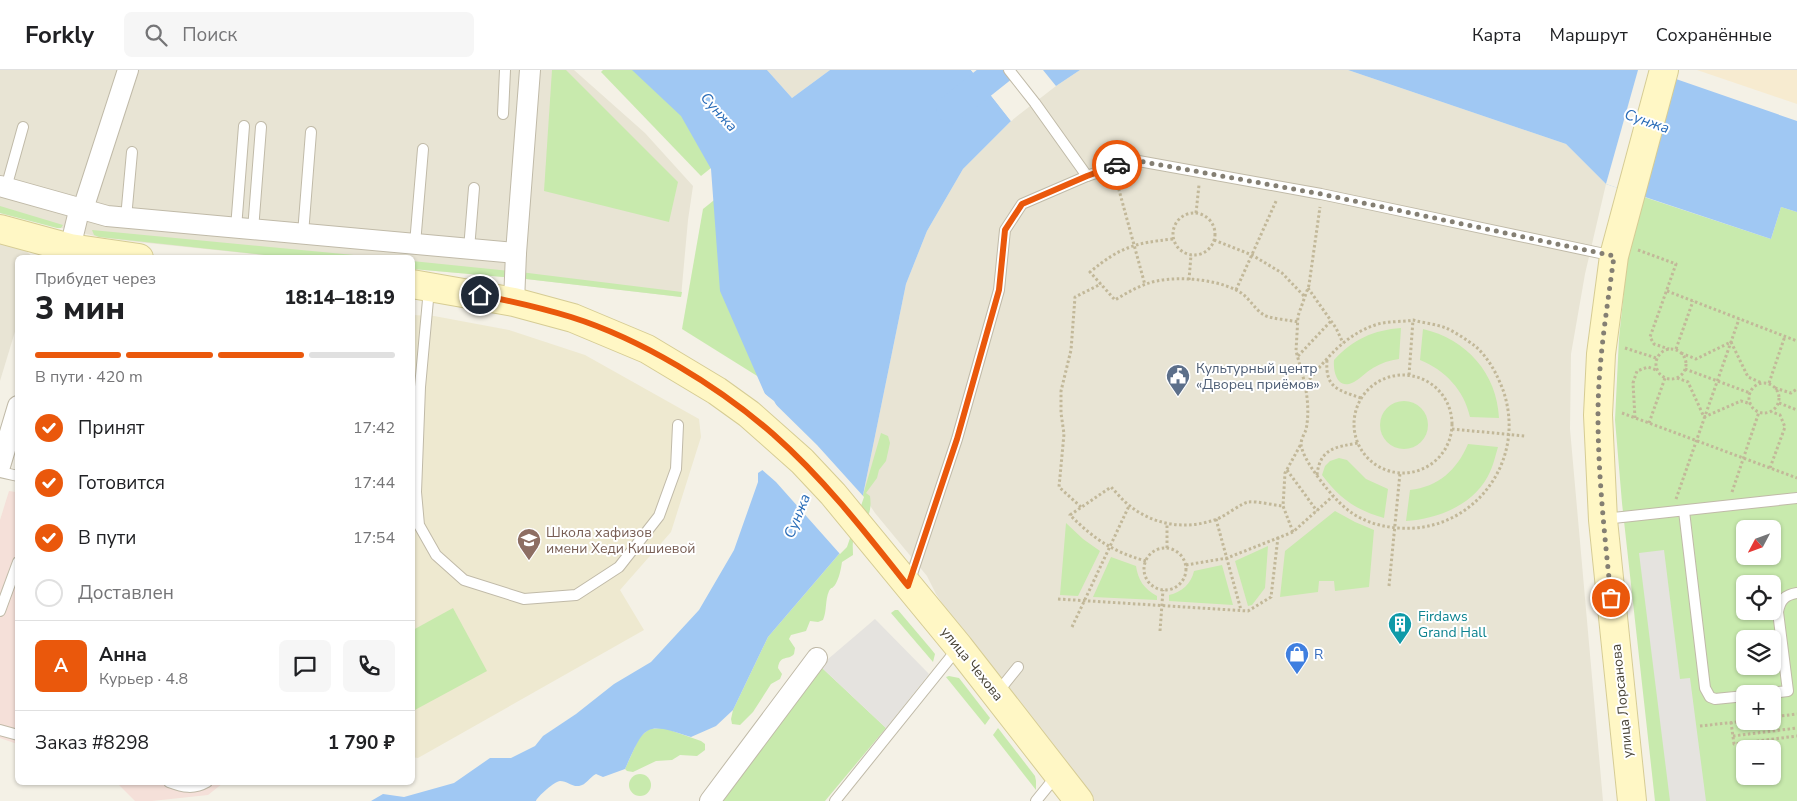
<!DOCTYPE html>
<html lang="ru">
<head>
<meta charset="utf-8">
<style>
  body { margin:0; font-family:"Nunito Sans",sans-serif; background:#f6f6f6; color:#202124; height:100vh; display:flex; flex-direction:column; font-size:19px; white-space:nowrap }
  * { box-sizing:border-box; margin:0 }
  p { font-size:16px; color:#757577 }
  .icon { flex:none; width:28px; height:28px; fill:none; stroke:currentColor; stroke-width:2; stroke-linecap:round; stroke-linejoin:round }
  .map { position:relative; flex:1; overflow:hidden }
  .panel { position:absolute; left:15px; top:185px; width:400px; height:530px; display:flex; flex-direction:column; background:#fff; border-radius:8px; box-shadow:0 1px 4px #0004 }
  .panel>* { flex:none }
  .needle { width:32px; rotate:229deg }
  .tools { position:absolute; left:1736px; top:450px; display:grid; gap:10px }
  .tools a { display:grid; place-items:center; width:45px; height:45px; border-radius:8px; background:#fff; box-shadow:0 1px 4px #0004; font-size:25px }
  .pin { position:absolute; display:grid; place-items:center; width:42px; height:42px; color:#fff; margin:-21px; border:2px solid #fff; border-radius:50%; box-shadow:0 1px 5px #0007 }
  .courier { position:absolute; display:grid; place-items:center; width:50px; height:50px; margin:-25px; border:4px solid #ea580c; border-radius:50%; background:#fff; color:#222; box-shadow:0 1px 6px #0007 }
  .overview em { font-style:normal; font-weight:800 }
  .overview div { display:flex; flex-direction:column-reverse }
  .overview { display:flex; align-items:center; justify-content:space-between; height:85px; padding:0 20px }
  h1 { font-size:32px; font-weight:800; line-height:38px }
  .bar { display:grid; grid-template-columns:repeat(4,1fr); gap:8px 5px; align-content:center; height:60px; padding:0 20px }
  .bar i { height:6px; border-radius:4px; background:#e0e0e0 }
  .bar .selected { background:#ea580c }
  .bar p { grid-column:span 4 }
  .line { display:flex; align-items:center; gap:12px; padding:0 20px; border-top:1px solid #e0e0e0 }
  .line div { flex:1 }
  .round { display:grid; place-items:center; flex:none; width:52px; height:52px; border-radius:8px; background:#f6f6f6 }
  ol { padding:0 20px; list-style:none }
  li { display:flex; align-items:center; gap:15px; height:55px }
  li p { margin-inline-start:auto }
  li .icon { padding:5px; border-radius:50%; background:#ea580c; color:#fff; stroke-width:4 }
  li:last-child { color:#757577 }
  li i { width:28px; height:28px; border:2px solid #e0e0e0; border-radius:50% }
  header { display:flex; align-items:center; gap:30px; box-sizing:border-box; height:70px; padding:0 25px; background:#fff; border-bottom:1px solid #e0e0e0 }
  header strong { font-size:24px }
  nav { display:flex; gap:28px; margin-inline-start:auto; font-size:18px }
  .search { width:350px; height:45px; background:#f6f6f6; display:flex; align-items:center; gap:12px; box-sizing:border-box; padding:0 18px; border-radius:8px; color:#757577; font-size:19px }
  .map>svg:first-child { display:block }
  .residential { fill:#e8e4d4 }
  .commercial { fill:#f7ebd0 }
  .education { fill:#eee9d0 }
  .medical { fill:#f5e0d9 }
  .green { fill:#c8eaad; fill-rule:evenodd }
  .parking { fill:#e5e3df }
  .water { fill:#a0c8f3 }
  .pier { fill:#f4f1e6 }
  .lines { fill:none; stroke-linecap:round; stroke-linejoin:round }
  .river { stroke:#a0c8f3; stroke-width:29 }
  .service-casing { stroke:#c0baa8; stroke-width:12 }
  .minor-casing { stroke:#c0baa8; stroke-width:22 }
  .secondary-casing { stroke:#d6cc94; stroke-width:30 }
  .path { stroke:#c2b899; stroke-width:3; stroke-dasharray:2.5 2.5; stroke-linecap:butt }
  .service { stroke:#fff; stroke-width:10 }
  .minor { stroke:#fff; stroke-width:20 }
  .secondary { stroke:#fff7c5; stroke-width:28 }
  .done { stroke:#847f73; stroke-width:5; stroke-dasharray:0 9 }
  .route { stroke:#ea580c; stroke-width:6 }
  .labels { text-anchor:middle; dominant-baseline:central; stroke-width:4; stroke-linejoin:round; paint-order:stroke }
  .service-label { font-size:14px; fill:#4e5e75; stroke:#fff; text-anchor:start }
  .education-label { font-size:14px; fill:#785e54; stroke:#fff; text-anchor:start }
  .culture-label { font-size:14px; fill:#0d838f; stroke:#fff; text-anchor:start }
  .shop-label { font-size:14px; fill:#366cbe; stroke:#fff; text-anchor:start }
  .street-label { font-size:14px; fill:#474235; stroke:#fff }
  .water-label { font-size:15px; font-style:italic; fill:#296cb8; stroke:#fff }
</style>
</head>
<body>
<header>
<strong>Forkly</strong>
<div class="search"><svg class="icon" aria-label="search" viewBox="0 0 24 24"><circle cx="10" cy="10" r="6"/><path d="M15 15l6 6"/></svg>Поиск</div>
<nav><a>Карта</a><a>Маршрут</a><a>Сохранённые</a></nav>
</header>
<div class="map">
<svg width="1797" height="731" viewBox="0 0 1797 731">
  <rect width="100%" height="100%" fill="#f4f1e6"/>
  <g class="residential">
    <path d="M0,0H574L645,63L693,116L688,150L681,227L526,209L413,199L412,188L283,187L138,172L99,167L0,143Z"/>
    <path d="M767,0H830L792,28Z"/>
    <path d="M1080,0H1348L1566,74L1606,114L1585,204L1571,284L1570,359L1603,731H1092L950,545L936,524L927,506L875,443L863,425L906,214L927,161L963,99L1011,51L1056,16Z"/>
    <path d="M0,173L26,181L33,187L18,188L17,255L0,311Z"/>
  </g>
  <path class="commercial" d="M1697,0H1797V34Z"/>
  <path class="education" d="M412,245L434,246L509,260L585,285L699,349L701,367L671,462L620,520L644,560L418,688L412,687Z"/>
  <g class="medical">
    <path d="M17,420V674L0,668V450L9,421L16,422Z"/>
    <path d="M117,713H223L208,725L152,731H135Z"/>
  </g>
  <g class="green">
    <path d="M552,0H566L678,112L669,152L544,121Z"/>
    <path d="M603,0H734L780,43L701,106L601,2Z"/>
    <path d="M850,21L775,317L682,259L703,139Z"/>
    <path d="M1641,126L1771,169L1781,137L1797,142V731H1655L1622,433L1615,350L1619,268L1629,174ZM1745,459H1772V486H1745ZM1745,514H1772V541H1745ZM1745,569H1772V596H1745ZM1745,624H1772V651H1745ZM1745,679H1772V706H1745Z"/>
    <path d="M0,136L63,155L61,158H57L0,143Z"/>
    <path d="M92,160L375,187H283L99,167L94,165Z"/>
    <path d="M412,191L511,201L506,207H503L413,199Z"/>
    <path d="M520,202L682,222L681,227L526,209H524Z"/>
    <path d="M1401,258L1399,289C1390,290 1381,293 1373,298C1366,302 1361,308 1354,312C1337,321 1333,301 1334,290C1353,269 1374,260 1401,258Z"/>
    <path d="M1423,259C1466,269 1497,303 1499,348L1470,347C1464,320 1445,300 1420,290Z"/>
    <circle cx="1404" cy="355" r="24"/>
    <path d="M881,363L888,366L890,373L886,391L879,400L877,408L866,423L870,426C873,448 863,451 854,468C852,473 853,479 853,485L842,492C841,499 839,509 835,515C830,521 833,515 829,521C825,530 827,541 823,550L818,552L810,551L806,561L791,565L789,569L795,578L794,584C788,591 780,584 778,598L782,604L780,609L771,614L753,642L740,655L732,654L731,649L733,640L768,567L845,477L863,425Z"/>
    <path d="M1468,374L1498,377C1495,387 1493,397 1488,406C1472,436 1437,449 1406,451L1410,420C1438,417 1457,400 1468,374Z"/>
    <path d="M1339,388L1347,390L1366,409L1388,419L1384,448C1356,440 1340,429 1322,405L1325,396L1330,391Z"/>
    <path d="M1335,441L1355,452L1374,460L1369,517L1335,521L1334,511H1319L1318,522L1280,527L1285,481Z"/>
    <path d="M1066,453L1083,469L1100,481L1078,526L1060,525Z"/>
    <path d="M1268,476L1265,518L1252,535L1248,536L1235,491Z"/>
    <path d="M1111,487L1136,496C1138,510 1144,519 1157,526V530L1093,527Z"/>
    <path d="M1222,495L1233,535L1169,531V525C1182,522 1191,514 1194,501Z"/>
    <path d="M453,538L487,601L413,641V560Z"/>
    <path d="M895,540H898L931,579L935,584L933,592L891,543Z"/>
    <path d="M820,596L886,658L825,731H718Z"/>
    <path d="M949,606L959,608L990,648L985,655L946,607Z"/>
    <path d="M664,658L701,671L705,674V680L697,686L680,685L672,690L656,691L633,702L627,701L625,699L639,668L649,659Z"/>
    <path d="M998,658L1035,706L1036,711V720L993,665Z"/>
    <circle cx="640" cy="715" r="11"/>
  </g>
  <g class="parking">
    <path d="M1664,480L1680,609L1690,608L1706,731H1670L1639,483Z"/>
    <path d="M875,549L929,604L886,658L820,596Z"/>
  </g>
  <g class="water">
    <path d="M632,0H767L792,28L830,0H971L1011,51L963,99L927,161L906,214L863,425L845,477L768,567L733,640L716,656L691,667C644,651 645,655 625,699L603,707L596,704C590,707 586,715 579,716C572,717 567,711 560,711C555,711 537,727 536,731H371L383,724L404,727L454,713L490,688H511L535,676L543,666L576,644L614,614L651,592L699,540L734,480L758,412V403L773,393L778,338L774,331L765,324L720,221L711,99L681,46Z"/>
    <path d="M1043,0H1080L1056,16Z"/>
    <path d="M1348,0H1650L1797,51V142L1781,137L1771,169L1606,114L1566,74Z"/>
  </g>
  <g class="pier">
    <path d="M971,0H974L1013,50L1011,51Z"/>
    <path d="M1638,0H1657L1641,126L1606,114Z"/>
    <path d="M761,320L817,375L864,427L847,477L840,484L776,412L760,398L771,392L775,377L777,343L772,332L764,325Z"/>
  </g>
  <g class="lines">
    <path class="river" d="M951,39L1000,0"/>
    <g class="service-casing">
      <g id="service">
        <path d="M1009,0L1035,33L1087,106"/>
        <path d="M503,44L505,0"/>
        <path d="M6,118L23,57"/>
        <path d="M126,148L132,82"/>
        <path d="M236,158L244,56"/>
        <path d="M253,160L261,57"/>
        <path d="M303,164L311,62"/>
        <path d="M415,174L423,79"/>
        <path d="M469,179L474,118"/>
        <path d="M429,219L420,317L416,422L419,455L436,485L464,510L524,529L576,525L619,497L659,446L676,399L678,355"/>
        <path d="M0,402L18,406"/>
        <path d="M1684,441L1705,618L1710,627L1715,629L1745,626"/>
        <path d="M1604,449L1797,428"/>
        <path d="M909,513L957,369L999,220L1005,160L1022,134L1087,106L1133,90L1321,124L1614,186"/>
        <path d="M0,541L18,492"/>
        <path d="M997,623L1018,597"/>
        <path d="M1762,624L1788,621L1778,542C1780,530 1785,525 1797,523"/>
        <path d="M0,660L18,665"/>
        <path d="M169,712C183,717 193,720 207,712"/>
        <path d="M835,731L958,578"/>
        <path d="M1036,731L1057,705"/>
      </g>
    </g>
    <g class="minor-casing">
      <g id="minor">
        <path d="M0,116L107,146L516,183L530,0"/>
        <path d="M70,178L78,145L83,139L128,0"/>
        <path d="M514,232L516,183"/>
        <path d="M0,396L18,336"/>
        <path d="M710,731L817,588"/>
      </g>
    </g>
    <g class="secondary-casing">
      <g id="secondary">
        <path d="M0,159L70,178L139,188"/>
        <path d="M412,214L514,232L573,248L647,279L717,321L749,344L802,391L833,424L959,577L1079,731"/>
        <path d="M1632,731L1603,450L1598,345L1601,284L1614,186L1664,0"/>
      </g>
    </g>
    <g class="path">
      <path d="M1116,109L1145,215"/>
      <circle cx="1194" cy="164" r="21"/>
      <path d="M1196,143L1199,115"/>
      <path d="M1173,169C1135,173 1120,177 1090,202L1115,230C1125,224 1135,218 1146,214C1170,205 1212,208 1236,220C1248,225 1254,239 1264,245C1271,249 1290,250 1298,252"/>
      <path d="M1214,170L1252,185L1282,203L1305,227"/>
      <path d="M1638,180L1676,194L1650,267L1654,274L1669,279"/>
      <path d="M1189,210L1191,185"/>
      <path d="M1308,218L1336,258L1343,273"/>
      <path d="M1236,220L1277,129"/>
      <path d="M1667,221L1797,271"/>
      <path d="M1413,250C1423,253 1436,254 1446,258C1455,262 1467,270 1475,276C1488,287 1497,304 1503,320C1528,391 1473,464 1398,458C1374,456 1354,448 1338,431C1327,420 1302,389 1301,374C1301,370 1304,364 1306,360C1309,345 1308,330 1305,315C1326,289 1345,264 1378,254C1389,251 1402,252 1413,250Z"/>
      <path d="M1625,278L1656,288"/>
      <circle cx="1671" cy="294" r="15"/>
      <path d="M1676,279L1693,231"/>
      <path d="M1681,283L1696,289L1731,272L1748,307L1762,313"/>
      <path d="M1298,286L1331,251"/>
      <path d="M1327,290C1325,318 1338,320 1361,328"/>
      <path d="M1685,299L1750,323"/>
      <circle cx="1403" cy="354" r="49"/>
      <path d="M1409,305L1413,250"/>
      <path d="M1677,308L1688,312L1704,347L1741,331L1751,334"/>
      <path d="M1769,313L1785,266"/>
      <circle cx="1764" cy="328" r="15"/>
      <path d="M1305,314L1296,281L1298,246L1309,215L1320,137"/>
      <path d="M1775,318L1791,323L1797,319"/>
      <path d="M1779,333L1797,340"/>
      <path d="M1622,343L1797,408"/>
      <path d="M1635,348L1633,313L1637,301L1648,297L1656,300"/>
      <path d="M1649,353L1665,308"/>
      <path d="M1452,359L1525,366"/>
      <path d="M1770,398L1785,357L1780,345L1772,342"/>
      <path d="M1287,400L1317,441"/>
      <path d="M1317,405C1320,378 1336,377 1358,373"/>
      <path d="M1732,422L1759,342"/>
      <path d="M1676,429L1739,249"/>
      <path d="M1081,437L1059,417L1064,364L1061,343V321L1071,280L1075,227L1101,214"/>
      <path d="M1216,449L1241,540"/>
      <path d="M1293,462L1283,436L1285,403L1301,374"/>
      <circle cx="1165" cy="499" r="21"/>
      <path d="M1167,478V454"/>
      <path d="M1146,491C1113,482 1094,469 1070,445L1111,417C1117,423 1123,431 1130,436C1155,456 1188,460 1217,449C1225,446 1242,433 1248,432C1258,431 1272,435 1283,436"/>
      <path d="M1186,495L1227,488L1293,462L1333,426"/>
      <path d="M1389,516L1400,403"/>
      <path d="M1058,529L1248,541L1271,527L1278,467"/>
      <path d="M1072,557L1129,436"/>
      <path d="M1160,561L1163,520"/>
      <path d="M1772,647L1797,644"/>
      <path d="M1731,652L1734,674L1797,666"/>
      <path d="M1700,656L1745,651"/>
      <path d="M1733,666L1797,658"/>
    </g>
    <use href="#service" class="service"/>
    <use href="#minor" class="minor"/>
    <use href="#secondary" class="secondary"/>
  </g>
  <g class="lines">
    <path class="done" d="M1117,95L1133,90L1200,102L1321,124L1614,186C1607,239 1598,292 1598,345C1598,406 1605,468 1611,528"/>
    <path class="route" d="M480,225C511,231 541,238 571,247C641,269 718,316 773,364C824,409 866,463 908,516L957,369L999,220L1005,160L1022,134L1087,106L1117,95"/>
  </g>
  <defs>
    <g id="civic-pin" transform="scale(1.25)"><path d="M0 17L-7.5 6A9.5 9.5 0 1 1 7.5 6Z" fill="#5c6f8a" stroke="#fff"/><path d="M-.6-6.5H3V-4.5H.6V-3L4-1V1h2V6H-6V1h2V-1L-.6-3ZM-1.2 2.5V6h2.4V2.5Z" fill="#fff"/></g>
    <g id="university-pin" transform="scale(1.25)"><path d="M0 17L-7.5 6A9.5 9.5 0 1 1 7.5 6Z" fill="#8d6e63" stroke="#fff"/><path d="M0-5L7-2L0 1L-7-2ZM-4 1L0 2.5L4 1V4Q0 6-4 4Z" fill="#fff"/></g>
    <g id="building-pin" transform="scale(1.25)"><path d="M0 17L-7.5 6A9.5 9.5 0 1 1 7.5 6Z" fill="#0f9aa8" stroke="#fff"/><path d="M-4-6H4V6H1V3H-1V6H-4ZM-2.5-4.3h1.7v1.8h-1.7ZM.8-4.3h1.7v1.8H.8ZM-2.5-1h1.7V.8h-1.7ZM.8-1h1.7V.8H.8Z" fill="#fff"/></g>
    <g id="shop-pin" transform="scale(1.25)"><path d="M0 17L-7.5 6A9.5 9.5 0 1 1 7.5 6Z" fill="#3f7fe0" stroke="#fff"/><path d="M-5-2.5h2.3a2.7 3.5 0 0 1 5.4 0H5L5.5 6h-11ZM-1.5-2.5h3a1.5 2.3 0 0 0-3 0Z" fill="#fff"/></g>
  </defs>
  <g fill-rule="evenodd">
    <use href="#civic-pin" x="1178" y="306"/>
    <use href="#university-pin" x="529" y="470"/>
    <use href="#building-pin" x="1400" y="554"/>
    <use href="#shop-pin" x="1297" y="584"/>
  </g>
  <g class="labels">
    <g class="service-label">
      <text x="1196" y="298">Культурный центр<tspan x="1196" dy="16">«Дворец приёмов»</tspan></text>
    </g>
    <g class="education-label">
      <text x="546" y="462">Школа хафизов<tspan x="546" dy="16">имени Хеди Кишиевой</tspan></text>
    </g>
    <g class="culture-label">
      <text x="1418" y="546">Firdaws<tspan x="1418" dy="16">Grand Hall</tspan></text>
    </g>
    <g class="shop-label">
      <text x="1314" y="584">R</text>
    </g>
    <g class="street-label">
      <text transform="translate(972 594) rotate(51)">улица Чехова</text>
      <text transform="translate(1622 631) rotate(-96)">улица Лорсанова</text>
    </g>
    <g class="water-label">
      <text transform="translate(719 42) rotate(48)">Сунжа</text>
      <text transform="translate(1647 51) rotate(19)">Сунжа</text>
      <text transform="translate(797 446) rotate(-68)">Сунжа</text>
    </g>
  </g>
</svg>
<div class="tools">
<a><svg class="needle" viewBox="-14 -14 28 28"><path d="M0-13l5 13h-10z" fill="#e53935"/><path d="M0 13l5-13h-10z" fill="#757577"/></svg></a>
<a><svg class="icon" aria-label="locate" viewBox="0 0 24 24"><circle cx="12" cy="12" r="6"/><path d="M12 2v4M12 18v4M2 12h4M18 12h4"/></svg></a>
<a><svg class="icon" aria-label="layers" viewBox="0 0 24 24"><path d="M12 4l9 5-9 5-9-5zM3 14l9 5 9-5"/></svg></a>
<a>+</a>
<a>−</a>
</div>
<div class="pin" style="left:1611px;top:528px;background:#ea580c"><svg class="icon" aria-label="bag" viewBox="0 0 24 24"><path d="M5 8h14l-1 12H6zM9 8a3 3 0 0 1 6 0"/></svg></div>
<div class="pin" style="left:480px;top:225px;background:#1f2937"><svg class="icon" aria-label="home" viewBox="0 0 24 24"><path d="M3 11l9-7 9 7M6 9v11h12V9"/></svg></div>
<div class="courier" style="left:1117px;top:95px"><svg class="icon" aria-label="car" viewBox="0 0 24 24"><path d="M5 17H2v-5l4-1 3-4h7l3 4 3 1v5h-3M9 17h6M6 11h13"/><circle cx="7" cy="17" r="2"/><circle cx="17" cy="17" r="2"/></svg></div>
<section class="panel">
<div class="overview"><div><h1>3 мин</h1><p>Прибудет через</p></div><em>18:14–18:19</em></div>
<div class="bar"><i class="selected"></i><i class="selected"></i><i class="selected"></i><i></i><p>В пути · 420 m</p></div>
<ol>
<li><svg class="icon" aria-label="check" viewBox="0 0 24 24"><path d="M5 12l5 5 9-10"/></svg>Принят<p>17:42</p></li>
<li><svg class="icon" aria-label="check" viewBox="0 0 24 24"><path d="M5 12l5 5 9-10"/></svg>Готовится<p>17:44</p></li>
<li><svg class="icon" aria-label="check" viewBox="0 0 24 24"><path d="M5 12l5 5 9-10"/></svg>В пути<p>17:54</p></li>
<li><i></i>Доставлен</li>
</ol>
<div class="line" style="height:90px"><b class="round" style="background:#ea580c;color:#fff">А</b><div><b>Анна</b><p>Курьер · 4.8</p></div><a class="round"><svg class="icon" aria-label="chat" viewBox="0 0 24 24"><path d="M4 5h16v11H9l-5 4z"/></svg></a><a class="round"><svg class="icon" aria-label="phone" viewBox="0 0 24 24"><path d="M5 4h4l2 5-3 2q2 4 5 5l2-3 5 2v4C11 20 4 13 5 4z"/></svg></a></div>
<div class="line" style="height:65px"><div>Заказ #8298</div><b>1 790 ₽</b></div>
</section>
</div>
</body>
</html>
